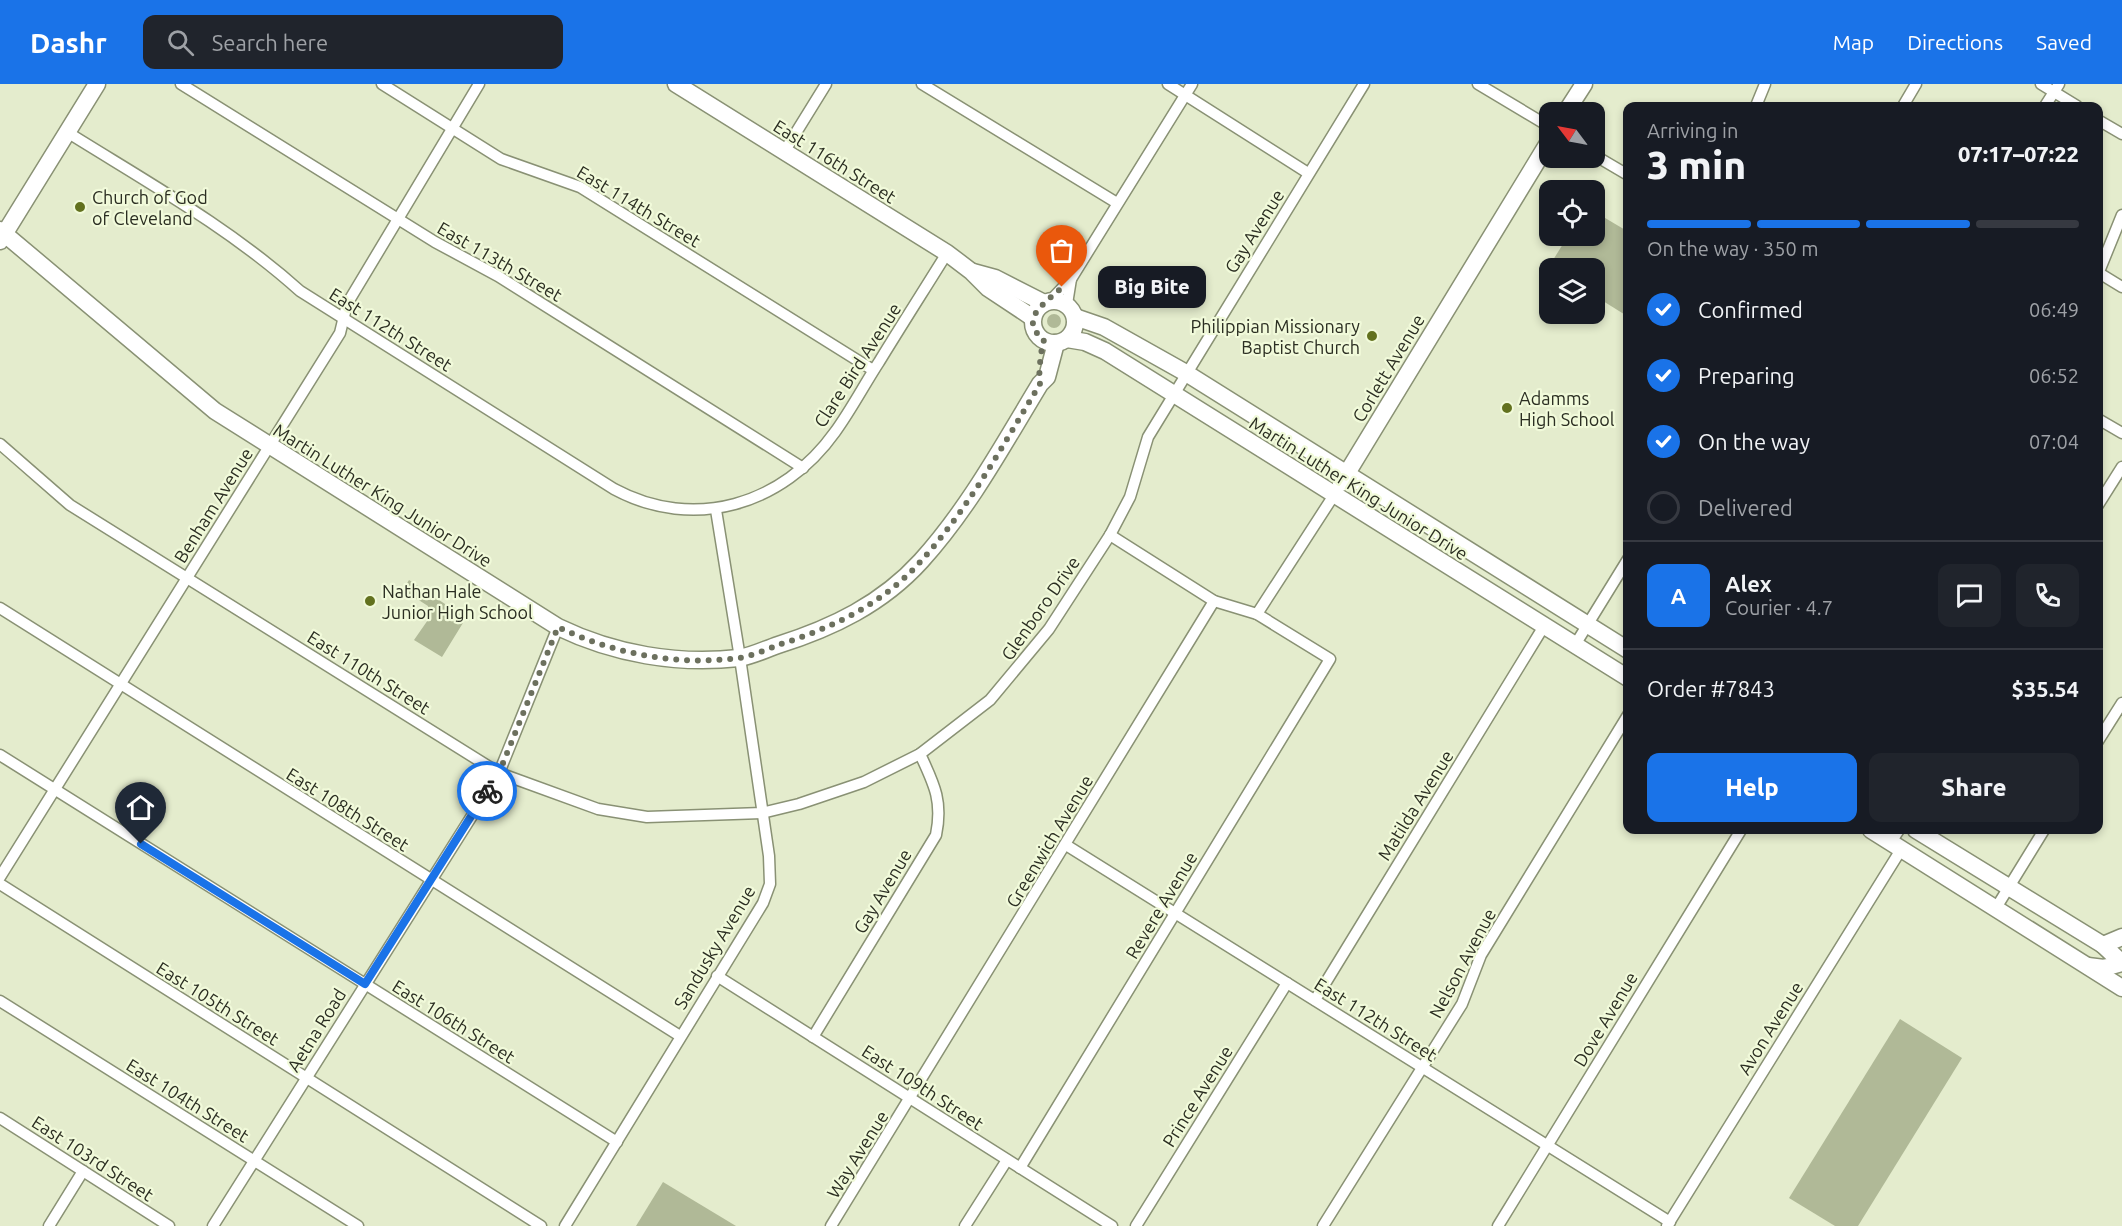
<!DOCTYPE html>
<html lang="en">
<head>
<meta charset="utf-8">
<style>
  body { margin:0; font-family:Ubuntu,sans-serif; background:#20242c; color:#f1f3f6; height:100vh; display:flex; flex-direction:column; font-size:22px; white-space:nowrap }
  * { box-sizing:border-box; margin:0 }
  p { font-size:20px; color:#9ea1a6 }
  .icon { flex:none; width:33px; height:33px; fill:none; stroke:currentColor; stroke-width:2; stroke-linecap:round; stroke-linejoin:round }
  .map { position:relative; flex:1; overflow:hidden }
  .sheet { position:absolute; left:1623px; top:18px; width:480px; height:732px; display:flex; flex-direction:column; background:#171b24; border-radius:12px; box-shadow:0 3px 9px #0003 }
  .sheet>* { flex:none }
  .needle { width:39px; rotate:302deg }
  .tools { position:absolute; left:1539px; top:18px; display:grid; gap:12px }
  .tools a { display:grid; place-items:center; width:66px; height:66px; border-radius:12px; background:#171b24; box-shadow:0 3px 9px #0003; font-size:30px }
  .pin { position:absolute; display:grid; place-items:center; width:51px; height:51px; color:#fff; margin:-62px -26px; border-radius:50% 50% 50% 0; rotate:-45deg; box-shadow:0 0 6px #0007 }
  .pin .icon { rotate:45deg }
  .courier { position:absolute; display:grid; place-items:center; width:60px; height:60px; margin:-30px; border:4px solid #1a73e8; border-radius:50%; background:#fff; color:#222; box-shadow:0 2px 8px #0007 }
  .bubble { position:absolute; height:42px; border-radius:12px; background:#171b24; box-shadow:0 3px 9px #0003; font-size:20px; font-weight:800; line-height:42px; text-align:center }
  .summary em { font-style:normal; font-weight:800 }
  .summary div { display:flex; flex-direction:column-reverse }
  .summary { display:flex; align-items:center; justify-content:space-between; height:102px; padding:0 24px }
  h1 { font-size:39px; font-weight:800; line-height:45px }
  .bar { display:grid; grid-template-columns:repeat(4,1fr); gap:9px 6px; align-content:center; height:72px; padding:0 24px }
  .bar i { height:8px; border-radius:4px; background:#363941 }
  .bar .current { background:#1a73e8 }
  .bar p { grid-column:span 4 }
  .line { display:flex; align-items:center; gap:15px; padding:0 24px; border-top:2px solid #363941 }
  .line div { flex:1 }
  .round { display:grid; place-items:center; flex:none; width:63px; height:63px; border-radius:12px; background:#20242c }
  ol { padding:0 24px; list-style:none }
  li { display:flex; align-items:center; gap:18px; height:66px }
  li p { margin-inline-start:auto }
  li .icon { padding:6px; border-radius:50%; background:#1a73e8; color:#fff; stroke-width:4 }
  li:last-child { color:#9ea1a6 }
  li i { width:33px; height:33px; border:3px solid #363941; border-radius:50% }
  .action { display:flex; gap:12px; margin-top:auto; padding:12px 24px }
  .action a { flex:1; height:69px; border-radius:12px; background:#1a73e8; color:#fff; font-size:24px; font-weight:800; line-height:69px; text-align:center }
  .action a+a { background:#20242c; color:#f1f3f6 }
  header { display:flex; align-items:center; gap:36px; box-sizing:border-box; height:84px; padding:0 30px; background:#1a73e8; color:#fff }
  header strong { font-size:28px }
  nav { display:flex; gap:33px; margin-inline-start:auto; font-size:21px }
  .search { width:420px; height:54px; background:#20242c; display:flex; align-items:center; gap:15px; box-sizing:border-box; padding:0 21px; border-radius:12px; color:#9ea1a6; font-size:22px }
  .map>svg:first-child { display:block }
  .green { fill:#b0b997 }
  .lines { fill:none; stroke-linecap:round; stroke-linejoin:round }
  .street-casing { stroke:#899174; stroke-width:13 }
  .secondary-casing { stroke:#899174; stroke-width:19 }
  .street { stroke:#fff; stroke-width:10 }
  .secondary { stroke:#fff; stroke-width:16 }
  .done { stroke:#6c705e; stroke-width:6; stroke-dasharray:0 10.8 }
  .route { stroke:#1a73e8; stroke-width:8 }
  .poi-dot { fill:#62711e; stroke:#f1fada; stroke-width:2 }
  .labels { text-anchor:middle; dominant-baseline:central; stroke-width:4.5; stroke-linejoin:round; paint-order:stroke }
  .street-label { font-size:18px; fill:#2b2e22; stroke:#f1fada }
  .poi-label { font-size:18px; fill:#2b2e22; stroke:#f1fada; text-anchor:start }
</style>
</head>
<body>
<header>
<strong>Dashr</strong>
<div class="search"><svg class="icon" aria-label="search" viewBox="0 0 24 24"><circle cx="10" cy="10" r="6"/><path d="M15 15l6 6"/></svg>Search here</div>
<nav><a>Map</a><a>Directions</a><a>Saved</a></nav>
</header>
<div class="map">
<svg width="2122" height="1142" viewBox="0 0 2122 1142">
  <rect width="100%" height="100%" fill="#e4eccd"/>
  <g class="green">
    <path d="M1595,128L1627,147V232L1595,212L1594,184H1548L1568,152H1594Z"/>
    <circle cx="1054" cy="237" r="7"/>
    <path d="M409,496L466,534L442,573L414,556L430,533L428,522L403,506Z"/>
    <path d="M1900,935L1962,974L1858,1142H1835L1789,1114Z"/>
    <path d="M663,1098L736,1142H636Z"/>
  </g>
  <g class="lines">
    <g class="street-casing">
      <g id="street">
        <path d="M181,0L435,158L498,192L803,384"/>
        <path d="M382,0L501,75L580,103L873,286"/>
        <path d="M922,0L1117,119"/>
        <path d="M1168,0L1308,89"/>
        <path d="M1478,0L1550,43"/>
        <path d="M2041,0L2077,22"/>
        <path d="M1756,22L1765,0"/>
        <path d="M1903,22L1916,0"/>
        <path d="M2045,22L2059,0"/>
        <path d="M2098,36L2122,50"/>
        <path d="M67,48C147,98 230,144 300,207L614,405C694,448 783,421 835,348C851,326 864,301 879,278C901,242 924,206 947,169"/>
        <path d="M784,68L826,0"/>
        <path d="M1594,71L1628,91"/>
        <path d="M2099,189L2122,203"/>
        <path d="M2098,190L2122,131"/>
        <path d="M1051,216L1071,195L1192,0"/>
        <path d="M1067,220L1071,195"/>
        <path d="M2098,335L2122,349"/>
        <path d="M0,360L70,421L499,689L598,725L647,733L762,729L799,720L864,698L920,670L990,616L1049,545L1110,451L1130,413L1148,353L1364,0"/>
        <path d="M2098,421L2122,383"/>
        <path d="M0,524L680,952"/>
        <path d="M1257,530L1334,411"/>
        <path d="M1575,561L1628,475"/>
        <path d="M2098,657L2122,619"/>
        <path d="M0,671L617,1058"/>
        <path d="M1891,758L1899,746"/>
        <path d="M1066,761L1670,1138"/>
        <path d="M0,793L340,249L347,220L479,0"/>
        <path d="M0,800L541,1142"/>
        <path d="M1996,824L2044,746"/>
        <path d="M717,892L1112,1142"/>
        <path d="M1315,916L1544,542"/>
        <path d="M0,917L358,1142"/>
        <path d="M813,953L936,751C943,717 934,700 920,670"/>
        <path d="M0,1034L169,1142"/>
        <path d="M1020,1084L1330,575L1257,530L1214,517L1110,451"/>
        <path d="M49,1142L83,1087"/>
        <path d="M213,1142L499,689L558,543"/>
        <path d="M565,1142L763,819L770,800L769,772L740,574L716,426"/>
        <path d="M831,1142L1214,517"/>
        <path d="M965,1142L1007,1076"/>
        <path d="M1136,1142L1287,899"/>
        <path d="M1323,1142L1462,920L1481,871L1628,631"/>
        <path d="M1498,1142L1741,746"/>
        <path d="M1667,1142L1902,764"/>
      </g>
    </g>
    <g class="secondary-casing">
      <g id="secondary">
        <path d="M676,0L947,169L972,188L988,204L1033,234"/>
        <path d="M1566,28L1584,0"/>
        <path d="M0,146L215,327L558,543C614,570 677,581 739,574C752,572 766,565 778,561C832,544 882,520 921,477C969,424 1003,361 1040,300L1047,293L1056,259"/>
        <path d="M0,157L97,0"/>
        <path d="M973,188L995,194L1044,219"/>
        <circle cx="1054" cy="238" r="21"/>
        <path d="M1075,233L1104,243L1186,289L1628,566"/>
        <path d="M1067,255L1085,258L1105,267L1628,594"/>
        <path d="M1341,399L1550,56"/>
        <path d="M1871,746L2122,904"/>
        <path d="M1916,746L2103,861L2122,879L2104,884L2088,882"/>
        <path d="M2103,861L2122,853"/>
      </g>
    </g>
    <use href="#street" class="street"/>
    <use href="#secondary" class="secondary"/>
  </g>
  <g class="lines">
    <path class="done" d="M487,707L499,689L558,543C614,570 677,582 739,574C752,572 766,566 778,561C832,544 883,520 921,477C969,424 1003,361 1040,300C1038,294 1041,263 1044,256C1016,234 1048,218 1062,203"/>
    <path class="route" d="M141,760L365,900L487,707"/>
  </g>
  <g class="poi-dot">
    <circle cx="80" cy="123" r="6"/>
    <circle cx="1372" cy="252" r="6"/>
    <circle cx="1507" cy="324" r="6"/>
    <circle cx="370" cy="517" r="6"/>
  </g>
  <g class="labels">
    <g class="street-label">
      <text transform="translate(835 77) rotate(32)">East 116th Street</text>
      <text transform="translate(639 122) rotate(31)">East 114th Street</text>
      <text transform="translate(1254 147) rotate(-58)">Gay Avenue</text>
      <text transform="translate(500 177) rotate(30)">East 113th Street</text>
      <text transform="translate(391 245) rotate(32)">East 112th Street</text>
      <text transform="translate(857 281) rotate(-57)">Clare Bird Avenue</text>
      <text transform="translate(1388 284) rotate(-59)">Corlett Avenue</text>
      <text transform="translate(1359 404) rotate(32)">Martin Luther King Junior Drive</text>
      <text transform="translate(383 411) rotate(32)">Martin Luther King Junior Drive</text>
      <text transform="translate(213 421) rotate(-58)">Benham Avenue</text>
      <text transform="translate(1040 524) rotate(-55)">Glenboro Drive</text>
      <text transform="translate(369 588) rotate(32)">East 110th Street</text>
      <text transform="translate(1415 721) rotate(-58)">Matilda Avenue</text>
      <text transform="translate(348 725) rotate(32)">East 108th Street</text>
      <text transform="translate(1049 757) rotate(-59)">Greenwich Avenue</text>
      <text transform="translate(882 807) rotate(-59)">Gay Avenue</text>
      <text transform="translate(1161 821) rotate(-59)">Revere Avenue</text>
      <text transform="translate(714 863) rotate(-59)">Sandusky Avenue</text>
      <text transform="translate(1462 879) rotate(-62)">Nelson Avenue</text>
      <text transform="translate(218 919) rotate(32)">East 105th Street</text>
      <text transform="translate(1376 935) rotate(32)">East 112th Street</text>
      <text transform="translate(1605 935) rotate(-59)">Dove Avenue</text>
      <text transform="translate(454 937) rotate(32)">East 106th Street</text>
      <text transform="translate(1770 944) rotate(-58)">Avon Avenue</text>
      <text transform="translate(316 946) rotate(-58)">Aetna Road</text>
      <text transform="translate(923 1003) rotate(33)">East 109th Street</text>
      <text transform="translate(1197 1012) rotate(-58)">Prince Avenue</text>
      <text transform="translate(188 1016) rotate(32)">East 104th Street</text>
      <text transform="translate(857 1070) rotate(-58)">Way Avenue</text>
      <text transform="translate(93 1074) rotate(33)">East 103rd Street</text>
    </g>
    <g class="poi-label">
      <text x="92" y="113">Church of God<tspan x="92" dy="21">of Cleveland</tspan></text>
      <text x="1360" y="242" text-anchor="end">Philippian Missionary<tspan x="1360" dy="21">Baptist Church</tspan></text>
      <text x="1519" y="314">Adamms<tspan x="1519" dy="21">High School</tspan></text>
      <text x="382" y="507">Nathan Hale<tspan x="382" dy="21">Junior High School</tspan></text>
    </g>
  </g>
</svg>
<div class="tools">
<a><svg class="needle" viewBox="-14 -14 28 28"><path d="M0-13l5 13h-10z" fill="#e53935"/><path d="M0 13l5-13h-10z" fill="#9ea1a6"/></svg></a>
<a><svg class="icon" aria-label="locate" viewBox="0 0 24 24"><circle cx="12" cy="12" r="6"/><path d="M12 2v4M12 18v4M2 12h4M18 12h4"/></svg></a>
<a><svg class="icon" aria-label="layers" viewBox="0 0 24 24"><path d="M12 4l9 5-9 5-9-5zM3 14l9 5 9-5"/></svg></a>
</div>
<div class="pin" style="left:1062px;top:203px;background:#ea580c"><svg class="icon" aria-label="bag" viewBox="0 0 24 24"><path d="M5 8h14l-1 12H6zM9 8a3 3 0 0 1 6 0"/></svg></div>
<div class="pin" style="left:141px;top:760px;background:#1f2937"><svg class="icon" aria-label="home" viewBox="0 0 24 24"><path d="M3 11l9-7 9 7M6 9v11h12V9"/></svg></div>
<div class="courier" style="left:487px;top:707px"><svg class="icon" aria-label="bike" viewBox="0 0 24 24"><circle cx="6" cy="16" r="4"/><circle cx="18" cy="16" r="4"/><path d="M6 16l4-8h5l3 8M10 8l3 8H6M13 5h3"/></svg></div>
<div class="bubble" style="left:1098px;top:182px;width:108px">Big Bite</div>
<section class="sheet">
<div class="summary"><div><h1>3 min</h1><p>Arriving in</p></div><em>07:17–07:22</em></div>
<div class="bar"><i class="current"></i><i class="current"></i><i class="current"></i><i></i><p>On the way · 350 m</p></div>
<ol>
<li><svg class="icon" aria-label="check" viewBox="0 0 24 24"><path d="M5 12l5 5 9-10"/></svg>Confirmed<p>06:49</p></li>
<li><svg class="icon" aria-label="check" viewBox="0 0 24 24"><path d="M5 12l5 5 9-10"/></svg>Preparing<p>06:52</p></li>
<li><svg class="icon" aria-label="check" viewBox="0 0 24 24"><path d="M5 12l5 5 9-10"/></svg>On the way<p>07:04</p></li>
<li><i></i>Delivered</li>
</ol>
<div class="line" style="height:108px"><b class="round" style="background:#1a73e8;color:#fff">A</b><div><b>Alex</b><p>Courier · 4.7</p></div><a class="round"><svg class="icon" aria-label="chat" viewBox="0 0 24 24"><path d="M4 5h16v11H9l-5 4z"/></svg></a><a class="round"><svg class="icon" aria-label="phone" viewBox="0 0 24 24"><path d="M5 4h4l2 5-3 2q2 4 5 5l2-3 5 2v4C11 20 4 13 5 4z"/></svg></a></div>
<div class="line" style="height:78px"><div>Order #7843</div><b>$35.54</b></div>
<div class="action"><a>Help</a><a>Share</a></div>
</section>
</div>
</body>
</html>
